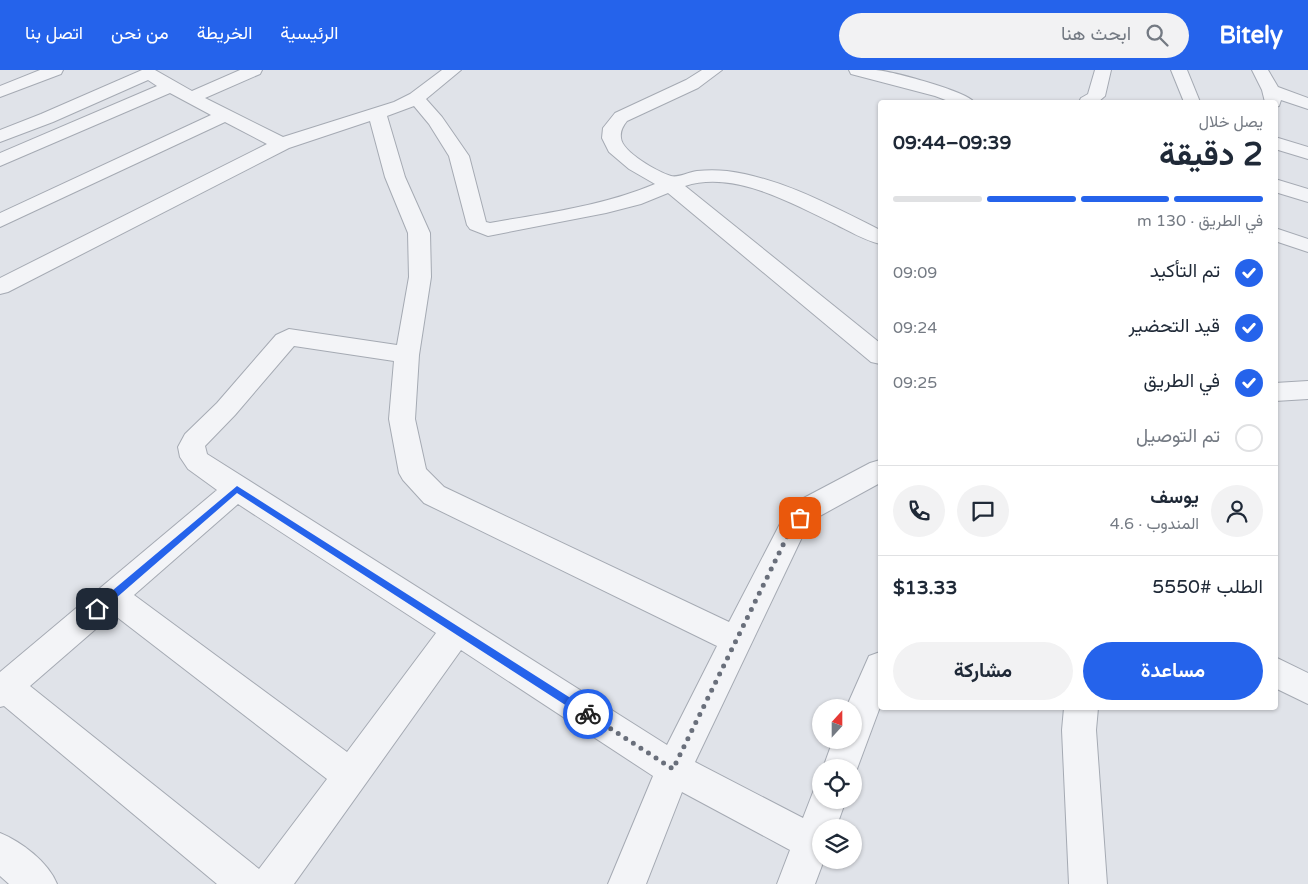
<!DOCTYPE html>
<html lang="ar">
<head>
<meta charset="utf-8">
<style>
  body { margin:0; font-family:"Varela Round",Vazirmatn,sans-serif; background:#f2f2f3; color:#1f2937; direction:rtl; height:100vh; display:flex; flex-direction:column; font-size:19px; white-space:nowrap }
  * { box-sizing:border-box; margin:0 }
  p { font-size:16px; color:#747a83 }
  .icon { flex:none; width:28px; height:28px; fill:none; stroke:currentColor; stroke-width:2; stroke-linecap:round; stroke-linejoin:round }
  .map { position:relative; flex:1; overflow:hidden; direction:ltr }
  .panel { position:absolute; left:878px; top:30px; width:400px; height:610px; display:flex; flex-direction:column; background:#fff; border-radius:5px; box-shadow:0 1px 4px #0004; direction:rtl }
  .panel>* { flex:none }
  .needle { width:32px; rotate:21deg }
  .buttons { position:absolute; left:812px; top:629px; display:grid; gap:10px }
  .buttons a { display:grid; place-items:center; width:50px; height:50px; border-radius:50%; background:#fff; box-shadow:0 1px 4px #0004; font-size:25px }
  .pin { position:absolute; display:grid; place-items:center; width:42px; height:42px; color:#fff; margin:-21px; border-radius:10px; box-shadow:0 2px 8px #0006 }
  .courier { position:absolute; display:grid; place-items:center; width:50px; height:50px; margin:-25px; border:4px solid #2563eb; border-radius:50%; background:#fff; color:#222; box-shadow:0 1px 6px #0007 }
  .head em { font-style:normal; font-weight:700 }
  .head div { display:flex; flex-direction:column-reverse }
  .head { display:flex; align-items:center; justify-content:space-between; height:85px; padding:0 15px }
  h1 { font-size:32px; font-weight:700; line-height:38px }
  .bar { display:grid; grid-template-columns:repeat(4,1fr); gap:8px 5px; align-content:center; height:60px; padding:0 15px }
  .bar i { height:6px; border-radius:4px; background:#e0e1e3 }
  .bar .active { background:#2563eb }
  .bar p { grid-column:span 4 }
  .line { display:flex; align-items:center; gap:12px; padding:0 15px; border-top:1px solid #e0e1e3 }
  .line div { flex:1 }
  .round { display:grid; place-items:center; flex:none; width:52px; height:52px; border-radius:26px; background:#f2f2f3 }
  ol { padding:0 15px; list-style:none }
  li { display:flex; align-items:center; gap:15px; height:55px }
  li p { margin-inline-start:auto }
  li .icon { padding:5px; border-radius:50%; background:#2563eb; color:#fff; stroke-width:4 }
  li:last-child { color:#747a83 }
  li i { width:28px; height:28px; border:2px solid #e0e1e3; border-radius:50% }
  .cta { display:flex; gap:10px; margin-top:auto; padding:10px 15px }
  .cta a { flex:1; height:58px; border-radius:30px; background:#2563eb; color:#fff; font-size:20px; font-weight:700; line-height:58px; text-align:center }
  .cta a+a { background:#f2f2f3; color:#1f2937 }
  header { display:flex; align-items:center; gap:30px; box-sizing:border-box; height:70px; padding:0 25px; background:#2563eb; color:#fff }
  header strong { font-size:24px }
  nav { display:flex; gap:28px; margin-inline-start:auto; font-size:18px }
  .search { width:350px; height:45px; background:#f2f2f3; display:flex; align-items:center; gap:12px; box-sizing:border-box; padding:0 18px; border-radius:28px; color:#747a83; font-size:19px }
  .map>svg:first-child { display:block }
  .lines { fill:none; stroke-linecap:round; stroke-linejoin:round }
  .minor-casing { stroke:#a5aab3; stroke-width:2 }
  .minor { fill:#f3f4f7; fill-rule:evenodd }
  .route { fill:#2563eb }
  .done { stroke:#696f7b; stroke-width:5; stroke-dasharray:0 9 }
</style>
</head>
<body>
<header>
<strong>Bitely</strong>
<div class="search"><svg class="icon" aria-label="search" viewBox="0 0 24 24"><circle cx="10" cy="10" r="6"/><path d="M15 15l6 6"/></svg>ابحث هنا</div>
<nav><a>الرئيسية</a><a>الخريطة</a><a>من نحن</a><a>اتصل بنا</a></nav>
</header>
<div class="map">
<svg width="1308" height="814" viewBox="0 0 1308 814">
  <rect width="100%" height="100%" fill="#e0e3e9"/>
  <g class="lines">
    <g class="minor-casing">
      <g id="minor">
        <path d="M40,0H63L61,4L0,27V16Z"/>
        <path d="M142,0H155L192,21L240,0H262L260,4L205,28L283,67L394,32L410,24L442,0H461L426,29L442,47L469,86L486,152L490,153C546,143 603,136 655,114L629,99L609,82L602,68L603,58L615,43L686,10L702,0H722L698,18L627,51C623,56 620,61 621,68C622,82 658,102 671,106C678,108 689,102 697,101C707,100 717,100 727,101C781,108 832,136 880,160V174C864,170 849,161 835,154C791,133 734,100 685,116L880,273V294L871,292L668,123L641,134L606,143L488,166L470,159L467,155L449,86L429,54L414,36L387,46L405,107L430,163L431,207L419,285L415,349L426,399L444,417L729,552L783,448L798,431L870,393L880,390V413L818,447L804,463L695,692L803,748L815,717L821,715V730H846L836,758H821V790H824L815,814H777L790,780L682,722L646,814H608L653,706L461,580L294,814H217L4,636L0,637V602L217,420L188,399L180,387L178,377L185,364L217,333L276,265L289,259L397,275L409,207L408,163L385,107L370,51L289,78L8,222L0,224V208L267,74L225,52L0,157V143L211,45L170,23L0,96V83L157,16L148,10L53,52L0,72V60L41,44ZM294,276L394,291L389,349L399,403L403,410L424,433L717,576L667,675L207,384L205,376L235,345ZM238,434L436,563L347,682L134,525ZM113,544L327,709L259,799L30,616Z"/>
        <path d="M849,0C857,0 867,0 876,0C891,1 966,21 974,32H951L935,26L851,4Z"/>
        <path d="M1095,0H1111L1105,26L1098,32H1079L1081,28L1088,24Z"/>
        <path d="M1171,0H1187L1200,32H1184Z"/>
        <path d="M1252,0H1268L1278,17L1308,28V39L1281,30L1279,36L1275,37V32H1265L1262,20Z"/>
        <path d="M1275,67L1308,77V89L1275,79Z"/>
        <path d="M1275,109L1308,119V132L1275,122Z"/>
        <path d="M1275,158L1308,169V182L1275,171Z"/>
        <path d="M1308,311V329L1275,331V313Z"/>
        <path d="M880,582V637L854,707V698H823L833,670H854V638H846L869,586Z"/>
        <path d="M1275,587L1308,603V634L1275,618Z"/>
        <path d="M1064,638H1098L1096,660L1107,814H1069L1062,660Z"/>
        <path d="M0,763C22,772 48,792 57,814H9L0,806Z"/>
      </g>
    </g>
    <use href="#minor" class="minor"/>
  </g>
  <path class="route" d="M237,416L591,641V647H584L237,423L100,542H94V536Z"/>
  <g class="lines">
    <path class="done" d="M588,644L673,699L783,475L793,456L800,448"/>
  </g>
</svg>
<div class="buttons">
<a><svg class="needle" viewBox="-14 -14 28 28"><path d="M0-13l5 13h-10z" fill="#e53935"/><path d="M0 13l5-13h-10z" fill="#747a83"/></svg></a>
<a><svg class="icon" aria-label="locate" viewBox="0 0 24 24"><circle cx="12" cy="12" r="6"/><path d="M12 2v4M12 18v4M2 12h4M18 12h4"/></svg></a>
<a><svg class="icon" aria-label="layers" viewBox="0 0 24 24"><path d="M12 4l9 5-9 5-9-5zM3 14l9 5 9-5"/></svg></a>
</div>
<div class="pin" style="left:800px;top:448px;background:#ea580c"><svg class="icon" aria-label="bag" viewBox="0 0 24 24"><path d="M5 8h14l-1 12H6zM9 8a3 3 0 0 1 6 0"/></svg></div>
<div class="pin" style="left:97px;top:539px;background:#1f2937"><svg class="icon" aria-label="home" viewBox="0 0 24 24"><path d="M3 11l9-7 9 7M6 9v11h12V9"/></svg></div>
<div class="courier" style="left:588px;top:644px"><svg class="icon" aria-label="bike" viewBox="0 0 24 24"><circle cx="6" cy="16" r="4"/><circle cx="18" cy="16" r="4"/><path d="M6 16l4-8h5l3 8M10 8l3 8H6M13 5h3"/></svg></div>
<section class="panel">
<div class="head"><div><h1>2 دقيقة</h1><p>يصل خلال</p></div><em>09:39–09:44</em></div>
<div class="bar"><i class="active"></i><i class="active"></i><i class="active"></i><i></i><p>في الطريق · 130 m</p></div>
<ol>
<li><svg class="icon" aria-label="check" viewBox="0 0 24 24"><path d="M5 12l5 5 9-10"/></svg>تم التأكيد<p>09:09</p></li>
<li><svg class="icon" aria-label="check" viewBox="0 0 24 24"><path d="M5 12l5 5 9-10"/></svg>قيد التحضير<p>09:24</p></li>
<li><svg class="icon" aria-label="check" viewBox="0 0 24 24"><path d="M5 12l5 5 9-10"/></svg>في الطريق<p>09:25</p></li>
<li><i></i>تم التوصيل</li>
</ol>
<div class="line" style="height:90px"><a class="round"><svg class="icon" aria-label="person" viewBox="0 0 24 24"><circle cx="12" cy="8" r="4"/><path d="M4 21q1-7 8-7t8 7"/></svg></a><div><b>يوسف</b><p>المندوب · 4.6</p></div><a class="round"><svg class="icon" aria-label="chat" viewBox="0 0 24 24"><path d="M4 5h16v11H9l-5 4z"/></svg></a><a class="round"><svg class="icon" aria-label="phone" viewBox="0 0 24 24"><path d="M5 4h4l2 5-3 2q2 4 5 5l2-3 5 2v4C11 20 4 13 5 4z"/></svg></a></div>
<div class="line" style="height:65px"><div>الطلب #5550</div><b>$13.33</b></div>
<div class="cta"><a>مساعدة</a><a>مشاركة</a></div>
</section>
</div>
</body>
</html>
